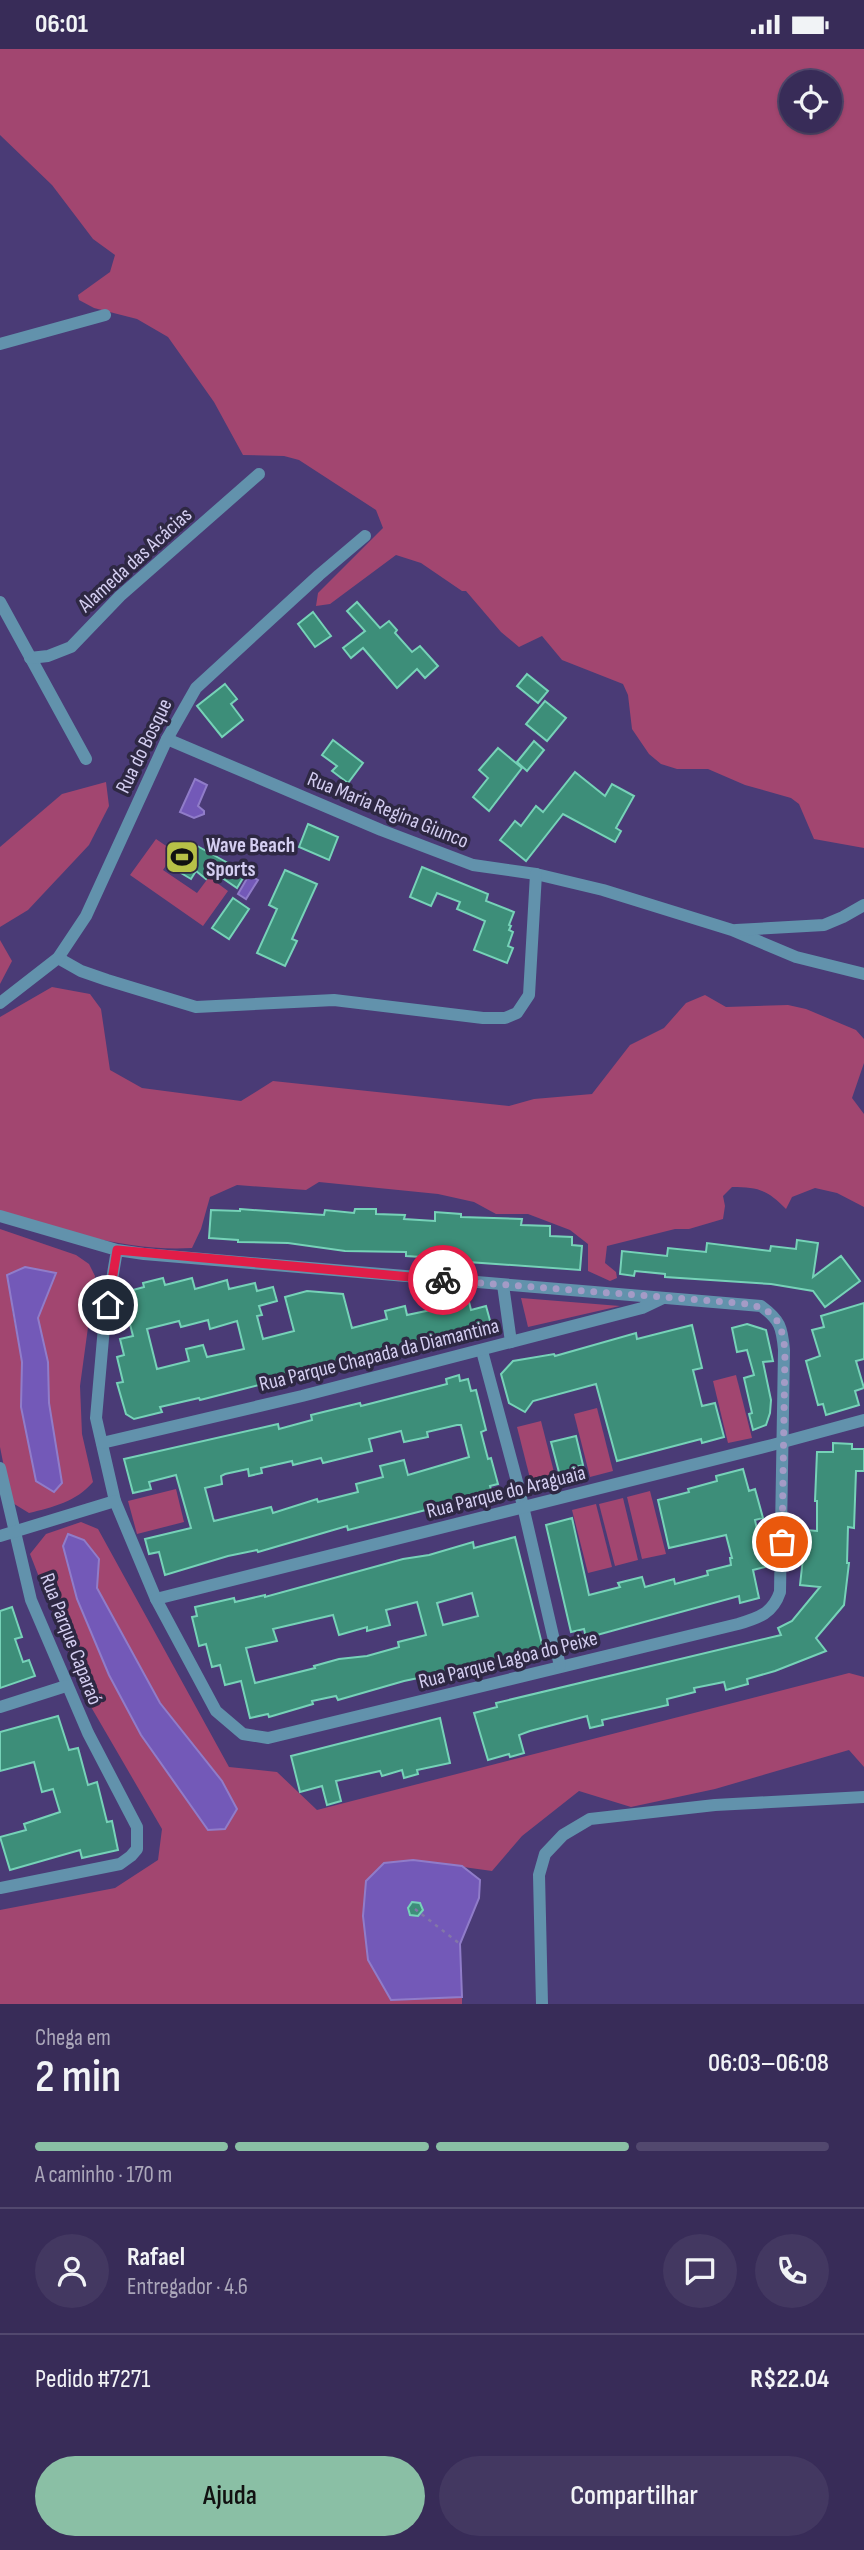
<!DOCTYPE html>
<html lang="pt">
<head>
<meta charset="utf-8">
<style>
  body { margin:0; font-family:"Sofia Sans Condensed",sans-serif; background:#433861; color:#f1f3f6; height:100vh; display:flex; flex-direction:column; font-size:26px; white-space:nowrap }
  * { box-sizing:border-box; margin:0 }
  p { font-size:23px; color:#aba7ba }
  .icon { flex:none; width:38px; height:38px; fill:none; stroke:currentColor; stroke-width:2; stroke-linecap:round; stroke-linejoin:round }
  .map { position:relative; height:1955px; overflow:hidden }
  .drawer { display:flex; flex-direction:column; background:#382c58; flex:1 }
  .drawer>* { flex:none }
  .fabs { position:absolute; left:779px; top:21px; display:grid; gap:14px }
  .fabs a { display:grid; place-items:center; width:63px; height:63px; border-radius:50%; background:#382c58; box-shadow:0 2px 5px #0004,0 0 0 2px #52486e; font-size:35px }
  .pin { position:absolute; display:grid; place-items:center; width:60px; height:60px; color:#fff; margin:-30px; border:4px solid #fff; border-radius:50%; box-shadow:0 2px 7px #0007 }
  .courier { position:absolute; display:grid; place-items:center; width:70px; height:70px; margin:-35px; border:5px solid #e11d48; border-radius:50%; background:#fff; color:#222; box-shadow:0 2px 9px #0007 }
  .headline em { font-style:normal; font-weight:600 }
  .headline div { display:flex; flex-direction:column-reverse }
  .headline { display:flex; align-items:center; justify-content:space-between; height:119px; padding:0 35px }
  h1 { font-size:46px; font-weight:600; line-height:52px }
  .bar { display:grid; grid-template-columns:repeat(4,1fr); gap:10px 7px; align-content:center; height:84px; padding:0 35px }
  .bar i { height:9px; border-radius:5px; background:#52486e }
  .bar .current { background:#8abfa5 }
  .bar p { grid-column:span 4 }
  .line { display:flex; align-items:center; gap:18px; padding:0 35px; border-top:2px solid #52486e }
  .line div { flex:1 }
  .round { display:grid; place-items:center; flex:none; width:74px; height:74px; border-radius:37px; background:#433861 }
  .action { display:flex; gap:14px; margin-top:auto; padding:14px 35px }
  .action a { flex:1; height:80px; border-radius:42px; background:#8abfa5; color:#111; font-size:28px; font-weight:600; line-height:80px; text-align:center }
  .action a+a { background:#433861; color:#f1f3f6 }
  .status { display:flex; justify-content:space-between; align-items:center; height:49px; padding:0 35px; background:#382c58; direction:ltr }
  .status svg { height:19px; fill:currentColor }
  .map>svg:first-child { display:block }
  .green { fill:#a24670; fill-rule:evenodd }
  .water { fill:#7359b8; stroke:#907cc9; stroke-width:2 }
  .building { fill:#3d8e79; stroke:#76d2b8; stroke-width:2; fill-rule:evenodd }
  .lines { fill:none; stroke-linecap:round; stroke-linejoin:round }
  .path { stroke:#8276a8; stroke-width:2.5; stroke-dasharray:3.5 5; stroke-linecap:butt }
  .minor { stroke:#6292ac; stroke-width:12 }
  .done { stroke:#a49bc6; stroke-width:7; stroke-dasharray:0 12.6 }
  .route { stroke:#e11d48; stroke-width:9 }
  .labels { text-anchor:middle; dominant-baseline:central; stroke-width:7; stroke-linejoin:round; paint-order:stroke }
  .street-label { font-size:21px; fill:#d4cef1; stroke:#2e2843 }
  .poi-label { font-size:21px; font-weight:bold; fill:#d4cef1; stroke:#2e2843; text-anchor:start }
</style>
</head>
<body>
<div class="status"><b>06:01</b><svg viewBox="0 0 49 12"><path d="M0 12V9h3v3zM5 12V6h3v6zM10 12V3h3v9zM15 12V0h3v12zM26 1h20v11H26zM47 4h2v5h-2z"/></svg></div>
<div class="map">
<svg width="864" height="1955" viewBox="0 0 864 1955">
  <rect width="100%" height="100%" fill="#4a3b76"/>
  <g class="green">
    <path d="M0,0H864V799L814,790L799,755L791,749L745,736L708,720H677L661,715L649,705L632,680L628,646L623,635L562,611L542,587L519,598L501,583L466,542H462L421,514L396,506L330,555L316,557L318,544L383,479L376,461L299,411L284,407L243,406L214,353L168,288L137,270L94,259L79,251L78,246L110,223L115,206L93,190L52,136L0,86ZM791,33H830V72H791Z"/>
    <path d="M106,733L109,757L89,796L28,861L0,878V798L62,745Z"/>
    <path d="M156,790L175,803L163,821L197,844L209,828L228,842L203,877L130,826Z"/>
    <path d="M0,891L12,912L0,935Z"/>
    <path d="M52,938L90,945L101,960L110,1021L142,1039L241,1052L273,1032L509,1057L534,1050L592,1045L630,996L664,979L686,954L705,946L726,958L788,956L806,960L856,981L864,990V1014L852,1049L864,1065V1158L837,1144L815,1139L792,1148L786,1160C768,1141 758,1138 732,1138L723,1147L725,1157L723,1170L689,1180H675L607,1197L605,1214L616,1223L617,1229L610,1232L588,1222V1195L570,1181L528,1165H496L474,1153L438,1145L319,1133L306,1141L237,1136L210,1148L201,1180L192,1199C126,1203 63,1181 0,1163V968Z"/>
    <path d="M0,1180L76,1206L89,1215L95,1227L80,1337L82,1385L93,1433C76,1453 53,1458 29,1464L11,1453L0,1398ZM55,1224L38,1269L48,1313L49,1354L62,1434L54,1443L36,1432L21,1358L22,1313L12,1260Z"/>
    <path d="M521,1249L620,1257L528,1278Z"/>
    <path d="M736,1326L752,1389L728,1394L713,1332Z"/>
    <path d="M597,1359L613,1422L590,1428L574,1365Z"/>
    <path d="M541,1372L557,1435L533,1441L517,1378Z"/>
    <path d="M176,1440L184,1473L137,1485L128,1452Z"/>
    <path d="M650,1442L666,1505L642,1510L627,1448Z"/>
    <path d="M623,1449L638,1511L615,1517L599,1455Z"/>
    <path d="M596,1455L612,1518L588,1524L572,1461Z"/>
    <path d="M81,1473L98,1480L229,1718L277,1723L317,1761L849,1624L864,1628V1718L849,1701L715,1740L631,1758L579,1742L522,1787L492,1822L413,1811L363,1867L368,1911L391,1951L462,1948V1955H0V1861L115,1839L158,1811L162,1780L87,1651L30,1505L46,1485ZM98,1510L97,1539L160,1654L222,1732L237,1760L225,1780L208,1781L141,1686L109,1626L77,1550Z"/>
  </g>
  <g class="water">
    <path d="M195,730L207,736L198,757L204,762V765L194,769L180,763Z"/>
    <path d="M249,826L258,831L246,850L238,845Z"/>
    <path d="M25,1218L56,1224L38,1269L48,1313L49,1354L62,1434L54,1443L36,1432L21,1358L22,1313L7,1226Z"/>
    <path d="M68,1485L84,1491L99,1510L97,1539L160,1654L222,1732L237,1760L225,1780L208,1781L141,1686L109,1626L77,1550L63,1497Z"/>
    <path d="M413,1811L462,1817L480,1831L479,1849L460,1895L462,1948L391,1951L368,1911L363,1867L366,1832L384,1814Z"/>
  </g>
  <g class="building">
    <path d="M357,553L380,579L389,572L397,581L395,584L412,603L420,597L438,617L425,629L417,620L397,639L363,599L351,609L343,599L365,582L347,562Z"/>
    <path d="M313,563L331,587L315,598L298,575Z"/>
    <path d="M527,625L548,642L538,654L517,637Z"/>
    <path d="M225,635L237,650L231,655L243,671L222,688L197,657Z"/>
    <path d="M545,652L566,669L547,692L526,675Z"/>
    <path d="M333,691L363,714L348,734L332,722L337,717L322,706Z"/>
    <path d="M534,692L544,701L527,722L517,713Z"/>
    <path d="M498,699L522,719L489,762L473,748L488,729L479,721Z"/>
    <path d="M575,723L605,747L612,735L634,747L616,779L621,782L615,793L563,765L526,812L500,791L515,772L521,777L536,757L543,763Z"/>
    <path d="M308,775L338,788L329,811L299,798Z"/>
    <path d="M190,793L246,824L237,839L212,822L206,830L196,822L191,830L181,824L186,816L179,811Z"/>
    <path d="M422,818L488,845L486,852L514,863L509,876L511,877L509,881L513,883L508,897L513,899L507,914L474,901L485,872L457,860L460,853L437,844L431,857L410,848Z"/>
    <path d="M285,821L317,835L292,890L297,892L285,917L257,904L277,860L269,856Z"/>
    <path d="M233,849L249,860L229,890L212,879Z"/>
    <path d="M240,1160L324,1166L325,1161L354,1164L355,1160H376V1165L405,1166L404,1170L435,1172V1163L461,1165V1168L522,1170L521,1176L550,1177V1187L572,1188V1196L582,1197L580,1221L468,1213V1211L406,1207V1203L345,1202L288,1194L238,1193V1191L209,1189L211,1161L240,1162Z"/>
    <path d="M797,1191L818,1194L813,1228L841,1207L860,1232L825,1258L813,1242L771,1235L665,1228V1225L635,1222L634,1227L620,1225L622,1202L667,1207L668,1199L706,1203L707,1194L770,1202L771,1197L796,1200Z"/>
    <path d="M163,1229L165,1236L192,1229L195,1240L227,1231L229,1240L255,1234L257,1242L273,1238L277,1252L259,1257L262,1266L257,1267L263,1290L294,1282L285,1248L307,1242L343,1245L352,1279L387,1270L385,1262L405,1257L407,1266L469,1253L471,1261L486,1257L491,1275L365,1309L274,1329L275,1332L200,1351L199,1349L160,1358L162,1363L134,1370L126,1365L117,1334L123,1333L117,1308L124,1306L120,1290L133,1287L122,1244L144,1238L143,1234ZM208,1271L210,1280L237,1272L244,1300L207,1308L203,1296L186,1300L189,1312L157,1320L147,1280L179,1272L181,1278Z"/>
    <path d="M864,1254V1310L856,1312L864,1339L855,1342L859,1356L826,1366L823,1355L818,1356L806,1312L820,1307L812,1281L824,1278L821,1267Z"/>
    <path d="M747,1275L766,1281L773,1312L763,1313L771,1351L770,1364L766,1376L753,1381L749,1365L752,1364L744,1329L754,1326L747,1301L737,1303L732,1279Z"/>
    <path d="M692,1276L702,1319L693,1321L702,1357L715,1354L724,1388L702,1394L701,1390L617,1412L596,1335L533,1352L525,1363L509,1354L501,1325L513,1312L554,1305L555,1307L636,1284L637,1290Z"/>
    <path d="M459,1326L460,1332L468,1330L471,1342L476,1341L486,1381L481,1383L488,1410L491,1409L498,1435L490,1437L492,1444L348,1481L347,1477L258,1503L257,1501L228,1507L165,1526L159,1503L149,1505L145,1490L191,1479L176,1426L149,1433L151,1440L133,1444L124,1410L278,1375L279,1380L312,1371L311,1366L360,1354L361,1357L447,1335L446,1330ZM457,1376H461L469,1408L408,1426L404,1411L380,1417L383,1428L356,1435L358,1443L318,1453L317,1450L273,1464L271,1458L214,1472L213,1469L205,1439L222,1435L221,1427L225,1425L248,1420L249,1427L262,1424L261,1419L292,1412L293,1416L321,1409L323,1414L372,1402L369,1390L401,1382L404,1393L428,1388L427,1383Z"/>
    <path d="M576,1387L583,1416L572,1419L573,1424L560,1427L551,1393Z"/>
    <path d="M833,1394L852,1395V1400H864V1422H856L854,1479L848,1478L847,1514H849L844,1556L816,1589L826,1602L775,1622L747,1630L748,1635L726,1641L724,1633L694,1639L695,1643L667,1650L668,1656L602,1671L603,1676L590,1679L587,1667L530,1682L519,1686L524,1704L510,1708L509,1705L488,1711L474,1664L497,1658L496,1654L781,1586L778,1579L792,1572L820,1538L800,1536L803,1509L806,1510L807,1481L817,1482V1452H815L817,1403H833Z"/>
    <path d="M743,1420L749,1442L755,1440L763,1469L755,1471L765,1518L753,1521L759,1549L740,1554L739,1547L586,1589L584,1580L571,1583L546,1476L572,1469L589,1546L620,1538L618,1534L642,1528L645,1538L674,1530L675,1535L708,1526L707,1522L731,1516L730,1509H732L726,1486L669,1499L658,1451L689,1443L688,1440L717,1432L716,1427Z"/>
    <path d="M515,1488L543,1599L461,1620L404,1632L338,1651L336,1647L312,1652L313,1655L269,1668L268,1665L250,1669L241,1632L225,1636L220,1616L212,1618L206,1595L199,1597L192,1568L197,1567L195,1558L234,1549L235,1553L265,1546V1548L403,1510L429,1506L473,1493L474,1499ZM472,1544L478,1567L443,1576L437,1554ZM417,1553L426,1586L398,1593L399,1598L367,1607L339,1610L314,1617L315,1619L255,1634L246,1599L277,1592L273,1580L333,1566L339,1586L367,1578V1582L390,1576L386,1561Z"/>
    <path d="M12,1558L22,1588L15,1590L23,1613L29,1611L35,1627L0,1639V1562Z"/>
    <path d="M58,1667L69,1701L78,1699L88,1736L97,1733L107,1773L112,1772L118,1801L82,1809L80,1801L10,1821L0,1788L26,1781L24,1775L60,1763L53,1740L42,1743L34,1713L0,1722V1683Z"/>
    <path d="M440,1669L450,1714L417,1721L418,1725L404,1729L402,1721L382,1727L380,1722L336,1732L341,1752L327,1756L322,1737L300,1743L291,1707Z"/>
    <path d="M412,1853L420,1854L423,1861L418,1867L410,1866L408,1859Z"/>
  </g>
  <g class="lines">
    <path class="path" d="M415,1860L460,1895"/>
    <g class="minor">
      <path d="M0,295L105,266"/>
      <path d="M0,553L86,710"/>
      <path d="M30,609L48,607L71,598L120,547L259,425"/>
      <path d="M167,690L381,781L473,816L536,825L603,841L732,881L796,908L864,925"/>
      <path d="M736,881L824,876L843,868L864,856"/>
      <path d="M58,909L81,922L107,931L196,958L334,951L483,969H505L517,964L529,946L536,825"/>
      <path d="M0,954L58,909L86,867L167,690L196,639L319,526L365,487"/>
      <path d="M0,1167L117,1201L144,1205L761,1257C780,1271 782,1278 784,1301L780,1543C773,1564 759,1569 738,1575L268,1689L243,1685L216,1662L156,1550L115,1452L96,1369L104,1278L117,1201"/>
      <path d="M503,1236L511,1293"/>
      <path d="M482,1302L519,1440L560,1617"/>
      <path d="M102,1394L302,1347L642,1259L663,1249"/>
      <path d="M0,1419L31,1551L88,1684L137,1778V1800L131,1807L120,1815L0,1839"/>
      <path d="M0,1487L115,1452"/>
      <path d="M156,1550L772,1396L864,1371"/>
      <path d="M0,1658L66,1637"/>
      <path d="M542,1955L539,1826L545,1805L563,1786L590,1770L715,1756L864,1748"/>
    </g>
  </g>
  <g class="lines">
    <path class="done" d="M443,1231L740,1254C773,1259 781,1268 785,1301L782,1493"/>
    <path class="route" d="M108,1256L117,1201L443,1231"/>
  </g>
  <defs>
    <g id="stadium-square" transform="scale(1.75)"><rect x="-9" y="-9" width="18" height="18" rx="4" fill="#b7c147" stroke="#2e2843"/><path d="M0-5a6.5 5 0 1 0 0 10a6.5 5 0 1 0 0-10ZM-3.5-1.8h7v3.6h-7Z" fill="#111"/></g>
  </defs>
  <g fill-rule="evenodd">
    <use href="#stadium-square" x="182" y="808"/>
  </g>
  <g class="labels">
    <g class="street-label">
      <text transform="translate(135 511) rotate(-42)">Alameda das Acácias</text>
      <text transform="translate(144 697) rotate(-64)">Rua do Bosque</text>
      <text transform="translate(388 761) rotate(22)">Rua Maria Regina Giunco</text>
      <text transform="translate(379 1306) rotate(-14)">Rua Parque Chapada da Diamantina</text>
      <text transform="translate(506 1443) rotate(-14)">Rua Parque do Araguaia</text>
      <text transform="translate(71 1590) rotate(69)">Rua Parque Caparaó</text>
      <text transform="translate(508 1611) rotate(-14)">Rua Parque Lagoa do Peixe</text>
    </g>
    <g class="poi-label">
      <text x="206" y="796">Wave Beach<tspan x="206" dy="24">Sports</tspan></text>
    </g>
  </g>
</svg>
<div class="fabs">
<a><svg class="icon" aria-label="locate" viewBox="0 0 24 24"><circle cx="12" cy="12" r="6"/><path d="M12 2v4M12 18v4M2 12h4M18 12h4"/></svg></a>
</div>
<div class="pin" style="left:782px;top:1493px;background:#ea580c"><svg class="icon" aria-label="bag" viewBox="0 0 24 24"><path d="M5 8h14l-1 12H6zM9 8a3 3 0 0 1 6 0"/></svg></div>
<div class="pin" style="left:108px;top:1256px;background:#1f2937"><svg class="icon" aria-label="home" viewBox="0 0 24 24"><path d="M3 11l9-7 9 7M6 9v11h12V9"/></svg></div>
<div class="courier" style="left:443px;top:1231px"><svg class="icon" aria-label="bike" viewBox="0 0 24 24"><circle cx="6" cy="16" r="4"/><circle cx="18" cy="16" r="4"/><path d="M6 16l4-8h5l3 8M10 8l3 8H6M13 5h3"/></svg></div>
</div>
<section class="drawer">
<div class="headline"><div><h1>2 min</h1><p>Chega em</p></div><em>06:03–06:08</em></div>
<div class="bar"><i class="current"></i><i class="current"></i><i class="current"></i><i></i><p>A caminho · 170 m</p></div>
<div class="line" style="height:126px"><a class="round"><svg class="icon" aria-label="person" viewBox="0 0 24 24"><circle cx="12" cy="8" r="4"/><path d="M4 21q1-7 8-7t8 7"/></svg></a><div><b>Rafael</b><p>Entregador · 4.6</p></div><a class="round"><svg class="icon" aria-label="chat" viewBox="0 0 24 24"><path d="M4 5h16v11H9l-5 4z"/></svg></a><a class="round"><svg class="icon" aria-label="phone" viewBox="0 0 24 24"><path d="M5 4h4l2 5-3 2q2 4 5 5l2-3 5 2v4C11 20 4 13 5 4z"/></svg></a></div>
<div class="line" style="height:91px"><div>Pedido #7271</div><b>R$22.04</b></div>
<div class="action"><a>Ajuda</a><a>Compartilhar</a></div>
</section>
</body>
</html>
